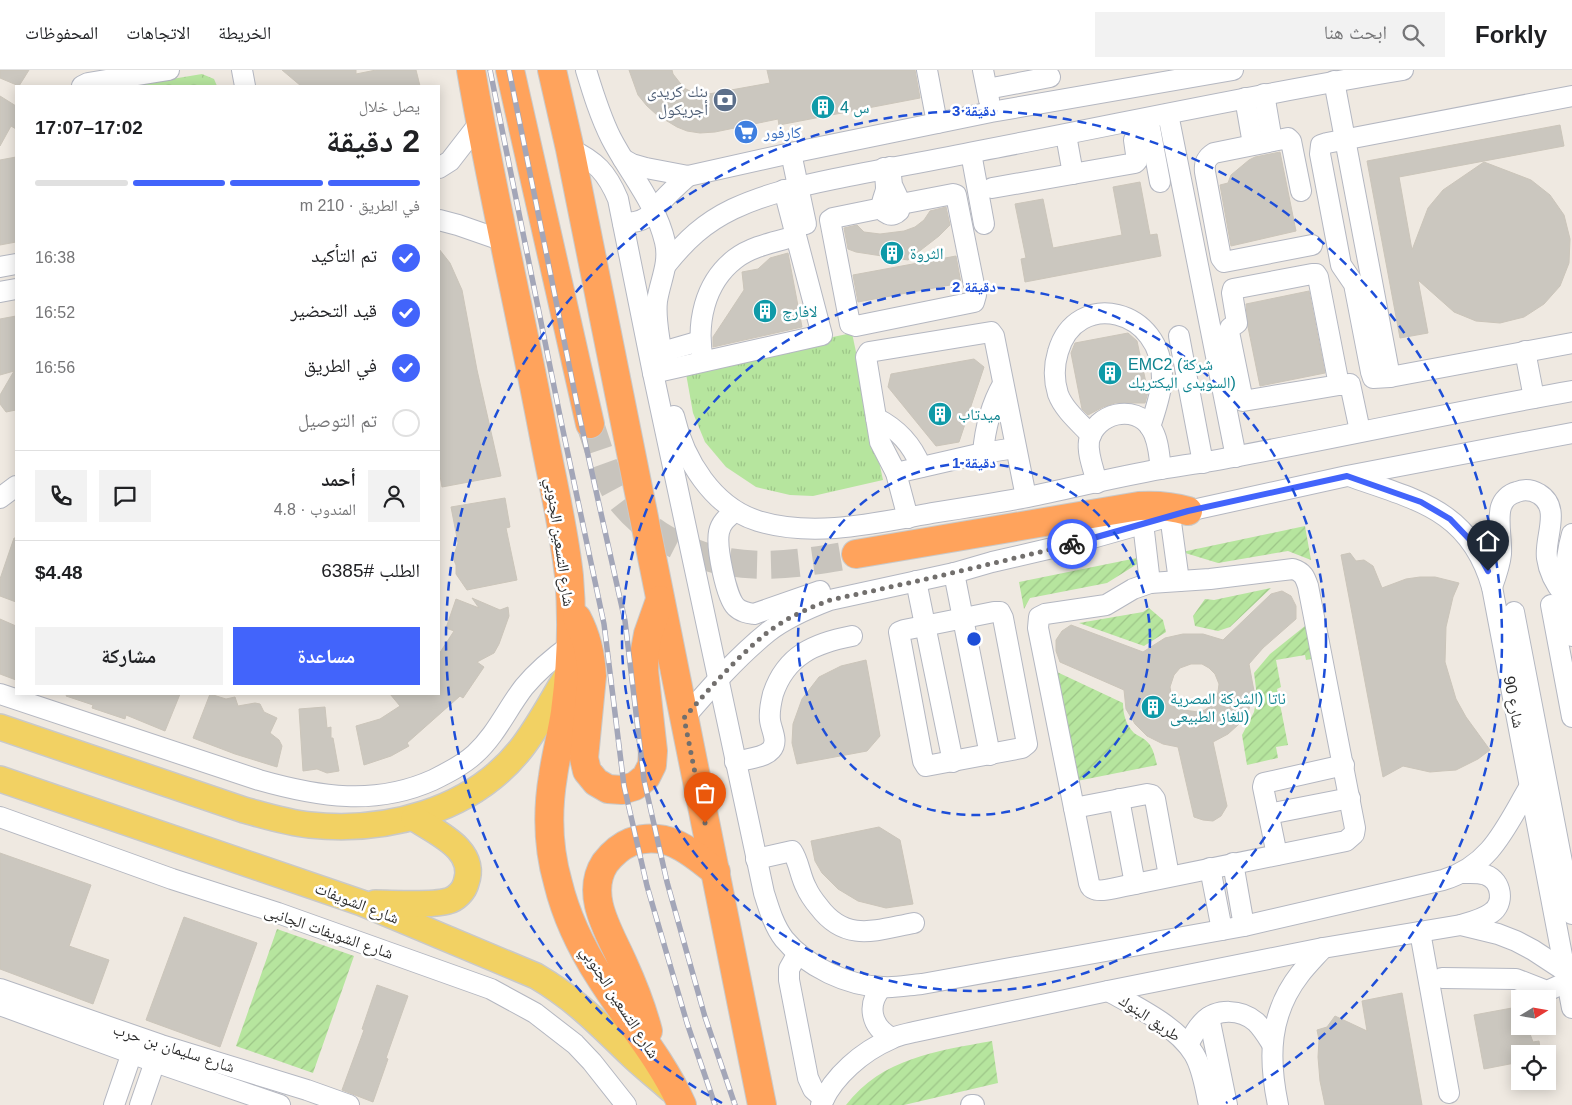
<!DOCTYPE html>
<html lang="ar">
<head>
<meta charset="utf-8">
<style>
  body { margin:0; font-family:Helvetica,"Noto Naskh Arabic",sans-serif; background:#f2f2f2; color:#202124; direction:rtl; height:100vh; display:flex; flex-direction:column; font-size:19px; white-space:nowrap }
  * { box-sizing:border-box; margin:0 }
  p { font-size:16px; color:#757577 }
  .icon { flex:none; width:28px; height:28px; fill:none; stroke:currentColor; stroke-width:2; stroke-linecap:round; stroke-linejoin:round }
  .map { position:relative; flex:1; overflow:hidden; direction:ltr }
  .sheet { position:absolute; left:15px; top:15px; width:425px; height:610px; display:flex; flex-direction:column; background:#fff; border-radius:0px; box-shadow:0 2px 12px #0003; direction:rtl }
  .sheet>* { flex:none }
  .needle { width:32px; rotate:79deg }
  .controls { position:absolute; left:1511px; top:920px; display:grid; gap:10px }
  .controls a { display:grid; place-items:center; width:45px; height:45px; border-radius:0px; background:#fff; box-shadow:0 2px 12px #0003; font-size:25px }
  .pin { position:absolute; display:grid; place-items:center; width:42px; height:42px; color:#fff; margin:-51px -21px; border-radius:50% 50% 50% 0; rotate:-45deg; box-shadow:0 0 5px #0007 }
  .pin .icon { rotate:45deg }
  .courier { position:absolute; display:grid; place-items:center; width:50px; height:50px; margin:-25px; border:4px solid #4264fb; border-radius:50%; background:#fff; color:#222; box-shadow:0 1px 6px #0007 }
  .headline em { font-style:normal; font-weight:700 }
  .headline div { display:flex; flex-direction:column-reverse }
  .headline { display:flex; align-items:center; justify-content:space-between; height:85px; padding:0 20px }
  h1 { font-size:32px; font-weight:700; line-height:38px }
  .bar { display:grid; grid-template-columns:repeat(4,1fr); gap:8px 5px; align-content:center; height:60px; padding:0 20px }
  .bar i { height:6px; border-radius:4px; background:#e0e0e0 }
  .bar .on { background:#4264fb }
  .bar p { grid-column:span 4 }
  .line { display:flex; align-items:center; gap:12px; padding:0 20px; border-top:1px solid #e0e0e0 }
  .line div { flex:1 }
  .round { display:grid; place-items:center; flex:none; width:52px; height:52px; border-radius:0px; background:#f2f2f2 }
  ol { padding:0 20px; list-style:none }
  li { display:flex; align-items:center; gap:15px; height:55px }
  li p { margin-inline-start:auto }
  li .icon { padding:5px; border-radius:50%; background:#4264fb; color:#fff; stroke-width:4 }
  li:last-child { color:#757577 }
  li i { width:28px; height:28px; border:2px solid #e0e0e0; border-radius:50% }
  .primary-button { display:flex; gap:10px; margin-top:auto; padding:10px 20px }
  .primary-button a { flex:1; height:58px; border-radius:0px; background:#4264fb; color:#fff; font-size:20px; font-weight:700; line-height:58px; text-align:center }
  .primary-button a+a { background:#f2f2f2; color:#202124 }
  header { display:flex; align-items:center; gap:30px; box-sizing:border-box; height:70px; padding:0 25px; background:#fff; border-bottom:1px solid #e0e0e0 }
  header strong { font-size:24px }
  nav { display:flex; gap:28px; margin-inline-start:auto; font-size:18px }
  .search { width:350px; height:45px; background:#f2f2f2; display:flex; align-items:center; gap:12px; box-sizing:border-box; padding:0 18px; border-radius:0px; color:#757577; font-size:19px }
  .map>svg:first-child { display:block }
  .grass { fill:url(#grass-tufts) }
  .park { fill:url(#park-crowns) }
  .garden { fill:url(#garden-furrows) }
  .building { fill:#cbc7bf; stroke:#cbc5ba; fill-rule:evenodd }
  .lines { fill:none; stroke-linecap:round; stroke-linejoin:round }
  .highway-tunnel { stroke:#c8c4bd; stroke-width:28; stroke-dasharray:28 14; stroke-linecap:butt }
  .minor-casing { stroke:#b4b7c1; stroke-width:22 }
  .major-casing { stroke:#c9c9c9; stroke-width:28 }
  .highway-casing { stroke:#c9c9c9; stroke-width:30 }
  .minor { stroke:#fff; stroke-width:20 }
  .major { stroke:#f2d163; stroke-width:25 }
  .highway { stroke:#ffa35c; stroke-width:28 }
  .rail-casing { stroke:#a3a6b8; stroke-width:5.5 }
  .rail { stroke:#fff; stroke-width:4; stroke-dasharray:11; stroke-linecap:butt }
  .done { stroke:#726f6d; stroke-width:5; stroke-dasharray:0 9 }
  .route { stroke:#4264fb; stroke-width:6 }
  .ring { fill:none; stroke:#1d4ed8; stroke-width:2.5; stroke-dasharray:9 6 }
  .labels { text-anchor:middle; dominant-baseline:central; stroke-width:5; stroke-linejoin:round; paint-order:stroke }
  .service-label { font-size:16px; fill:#4e5e75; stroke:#fff; text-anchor:end }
  .culture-label { font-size:16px; fill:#0d838f; stroke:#fff; text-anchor:start }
  .shop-label { font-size:16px; fill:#366cbe; stroke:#fff; text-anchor:start }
  .street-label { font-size:16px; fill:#2e2e2e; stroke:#fff }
  .centre { fill:#1d4ed8; stroke:#fff; stroke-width:2.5 }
  .ring-label { font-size:15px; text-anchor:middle; font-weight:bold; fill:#1d4ed8; stroke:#fff; stroke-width:5; stroke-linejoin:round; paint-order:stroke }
</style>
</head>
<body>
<header>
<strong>Forkly</strong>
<div class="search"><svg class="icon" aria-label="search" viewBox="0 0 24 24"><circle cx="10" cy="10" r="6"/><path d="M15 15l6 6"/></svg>ابحث هنا</div>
<nav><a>الخريطة</a><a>الاتجاهات</a><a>المحفوظات</a></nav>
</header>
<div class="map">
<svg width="1572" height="1035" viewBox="0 0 1572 1035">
  <defs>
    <pattern id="grass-tufts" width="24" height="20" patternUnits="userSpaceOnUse" patternTransform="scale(1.25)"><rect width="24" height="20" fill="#b6e59e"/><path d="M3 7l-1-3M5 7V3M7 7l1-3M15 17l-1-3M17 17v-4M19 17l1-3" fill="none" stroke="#9dc588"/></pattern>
    <pattern id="park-crowns" width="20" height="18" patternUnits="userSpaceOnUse" patternTransform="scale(1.25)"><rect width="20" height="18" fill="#b6e59e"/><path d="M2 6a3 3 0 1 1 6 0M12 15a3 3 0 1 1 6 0" fill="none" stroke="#9dc588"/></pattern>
    <pattern id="garden-furrows" width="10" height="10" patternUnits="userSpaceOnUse" patternTransform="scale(1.25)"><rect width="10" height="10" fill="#b6e59e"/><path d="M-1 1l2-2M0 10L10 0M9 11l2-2" fill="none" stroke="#9dc588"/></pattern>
  </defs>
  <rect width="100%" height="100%" fill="#efe9e1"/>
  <path class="grass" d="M852,263L883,410L813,426L790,425L756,417L726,397L705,372L693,343L685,298Z"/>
  <path class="park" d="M202,4L214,9L217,16H130Z"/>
  <g class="garden">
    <path d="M1305,456L1311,490L1288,481L1218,493L1182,482Z"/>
    <path d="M1137,488L1142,491L1107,513L1030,528L1024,539L1019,512Z"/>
    <path d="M1271,518L1230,557L1218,561L1195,556L1193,546L1205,529L1214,530Z"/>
    <path d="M1149,538L1163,550L1166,562L1144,576L1079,553L1143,542Z"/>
    <path d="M1310,552L1317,588L1306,590L1305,585L1276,590L1281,617L1277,619L1288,675L1276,677L1278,688L1247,695L1242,665L1254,642L1257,626L1254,603L1270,584Z"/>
    <path d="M1057,602L1123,633C1123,644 1126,655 1134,663C1140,667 1146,669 1150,675C1154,681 1155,688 1157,695L1077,711Z"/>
    <path d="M277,859L354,886L313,1003L236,976Z"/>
    <path d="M992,971L998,1013L904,1035H846C882,988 937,981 992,971Z"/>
  </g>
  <g class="building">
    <path d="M0,0H29L19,16L0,8Z"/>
    <path d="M282,0H356V4L376,0H416L420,16H301Z"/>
    <path d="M629,0H672L673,4L684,18L694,23L703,25L770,13L767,0H915L920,28L779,55L778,49L715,62L700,63L687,61L677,57L657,45L647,36L638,25Z"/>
    <path d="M0,26L16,36V59L11,56L0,76Z"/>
    <path d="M1560,55L1564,76L1399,107L1412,180L1428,138L1443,120L1484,92L1531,110L1550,125L1564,145L1570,169L1569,193L1560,216L1544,234L1524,247L1500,253L1476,251L1454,242L1418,210L1428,263L1400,268L1367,91Z"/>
    <path d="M1280,82L1296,161L1231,176L1220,115L1228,113L1231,105L1249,90L1255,87Z"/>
    <path d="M16,87V172L0,175V90Z"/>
    <path d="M1140,112L1150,165L1157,164L1161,186L1025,212L1021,189L1026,188L1015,134L1043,129L1053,178L1122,165L1113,117Z"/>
    <path d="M946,137L950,155L939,166L908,190L856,182L848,179L844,158L857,155L864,162L880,164L904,161L915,157L924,150L930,141Z"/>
    <path d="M439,179L450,193L462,220L477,300L501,406L442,417L439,400Z"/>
    <path d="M788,183L802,257L713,277V267L744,220L742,202L758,199L770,188Z"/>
    <path d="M956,186L961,213L858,232L853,205Z"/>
    <path d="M1309,221L1325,303L1260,316L1248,257L1246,234Z"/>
    <path d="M16,246V340L6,342L0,334V325L14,301L0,305V249Z"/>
    <path d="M1128,263L1137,271L1148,322L1145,333H1115L1103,337L1088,345L1082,339L1071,283L1075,273Z"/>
    <path d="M974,289L984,297L959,372L936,376L888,317L891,304Z"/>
    <path d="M505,428L510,457L506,458L517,510L467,520L456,504V495L453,488L458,473L451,437Z"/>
    <path d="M14,468H16V532L0,526V509Z"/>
    <path d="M1350,483L1356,491L1364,490L1373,496L1382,518L1406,509L1420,507H1435L1459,513L1453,527L1446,557L1445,592L1456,629L1466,647L1490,680L1478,689L1456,700L1442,701L1430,702L1403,696L1383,707L1341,485Z"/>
    <path d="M1282,521L1291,526L1296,536V549L1263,578L1249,594L1254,621L1249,639L1238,655L1228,664L1213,672L1227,736L1221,746L1213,751L1203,750L1194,747L1178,677L1163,674L1147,666L1135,654L1126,639L1124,620L1060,592L1056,581V570L1062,561L1071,555L1143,582L1165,568L1183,564H1203L1223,570L1271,524ZM1191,594H1202L1209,598L1215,604L1219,614L1218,622L1215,632L1205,640L1198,642L1184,640L1174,630L1171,623L1170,617L1174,605L1180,598Z"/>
    <path d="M472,528L500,540L508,537L509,546L499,574L494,583L477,592L484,597L463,628L460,626L407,673L409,676L391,686L364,695L356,656L380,649L400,636L390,624H439V584L454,561L446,558L456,529L479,538Z"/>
    <path d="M0,549L16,556V610L0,604Z"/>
    <path d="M866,590L880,666L867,681L797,694L792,673L793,654L802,629L819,607L841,596Z"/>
    <path d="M67,624H180L165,661L126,645L125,649L92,638L93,635L66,626Z"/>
    <path d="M210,624L226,629L235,627L238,636L255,633L260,634L264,642L277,648L270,663L279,670L282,676L277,697L235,684L193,668Z"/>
    <path d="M325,637L327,658L331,657V668H333L339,701L327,703L317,699L303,701L299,639Z"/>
    <path d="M879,757L900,770L913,834L886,838L858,831L838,819L822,803L815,791L811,771Z"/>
    <path d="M0,783L91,815L69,876L109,890L93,934L0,899Z"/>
    <path d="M184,847L257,873L220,977L146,950Z"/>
    <path d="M377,915L408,926L386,988L388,989L373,1032L342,1020L364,960L362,959Z"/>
    <path d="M1402,923L1422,1035H1325L1320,1011L1318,987L1319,970L1317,960L1327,957L1335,946L1367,961L1362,931Z"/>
    <path d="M1512,938L1514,946L1520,949V956H1527L1533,972L1539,971L1541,984H1520V992L1484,999L1474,945Z"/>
  </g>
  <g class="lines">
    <path class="highway-tunnel" d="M590,354C598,377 608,415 624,434C635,447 649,459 664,468C727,506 787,496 856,484"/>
    <g class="minor-casing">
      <g id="minor">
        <path d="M242,0L245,16"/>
        <path d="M586,0C593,23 600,46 611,68C629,103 656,133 665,172C670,193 660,211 657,231C655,248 659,264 661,280"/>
        <path d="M927,0L937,53"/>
        <path d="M983,0L989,30"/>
        <path d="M1334,11L1390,307"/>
        <path d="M82,16L88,13L169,0"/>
        <path d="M987,19L1050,7"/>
        <path d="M1264,24L1272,71"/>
        <path d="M1572,26L1327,73L1321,75L1320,84L1341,195L1354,214L1371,302L1373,308L1390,307L1572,273"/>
        <path d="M1245,28L1253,74"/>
        <path d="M1168,44L1236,387"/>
        <path d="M1149,53L1160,112"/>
        <path d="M1066,65L1073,104"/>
        <path d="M570,79C596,91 607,103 618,129L653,303L764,823C769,839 774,856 784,869C807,897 848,916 883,917C896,918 909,915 922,914L1244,856L1443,810C1492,795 1506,756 1530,716"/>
        <path d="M791,83L806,154"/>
        <path d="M971,83L984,154"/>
        <path d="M623,89L632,94L646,98L688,106L791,83L991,42L1233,0"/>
        <path d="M439,98L450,91L481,51"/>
        <path d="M884,98C885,105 886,112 886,119C885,127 876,139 888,144C892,146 896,144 899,141L901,134L892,115L890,97"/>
        <path d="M992,118L1135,93L1137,91L1134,70L1151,65"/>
        <path d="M1301,121L1291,71L1288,68L1214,83C1206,88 1204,93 1205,102L1221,188L1224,192L1312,175"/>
        <path d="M882,138L833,148L830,150L850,254L856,256L974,232L976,225L956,125L953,124L901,134"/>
        <path d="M439,150L458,155L504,171"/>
        <path d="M623,153C644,153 650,146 662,131C670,122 679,114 688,106"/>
        <path d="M666,195C686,170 704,153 733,139C765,124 800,116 834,109C882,99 931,91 979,81C1120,54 1261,23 1403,0"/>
        <path d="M0,197L16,194"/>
        <path d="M1312,204H1316L1318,207L1339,315L1243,331L1229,262L1230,258L1237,253L1232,223L1233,219Z"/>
        <path d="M0,222L16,219"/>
        <path d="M1179,266L1203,393"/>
        <path d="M1525,281L1534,328"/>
        <path d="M662,282L700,271"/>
        <path d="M703,290C696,254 704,213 735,189C752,176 775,172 796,166"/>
        <path d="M653,303L822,265L784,120"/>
        <path d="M1339,315L1350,314L1360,361"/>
        <path d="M674,346C684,390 713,437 758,451C814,468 876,453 932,443C964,438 996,433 1028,427C1072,418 1116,407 1161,399C1185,395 1209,392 1233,387C1346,366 1459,341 1572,321"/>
        <path d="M876,348C898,359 912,374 921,397"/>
        <path d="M1091,365C1080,353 1064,340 1058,324C1054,311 1054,295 1058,282C1076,218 1164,238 1162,309C1161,325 1155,341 1150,357"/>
        <path d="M983,383C985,359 991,335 1003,314"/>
        <path d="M896,403L983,383L1015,378"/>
        <path d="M1349,406C1416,430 1470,439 1492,517L1572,938"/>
        <path d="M1097,413C1094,400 1087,384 1089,371C1095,343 1135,333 1151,358C1159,370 1159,386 1161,399"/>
        <path d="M0,428L16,416"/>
        <path d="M735,441C728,447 721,452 719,462C716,477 726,527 736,537C741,542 748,543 754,544L820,521"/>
        <path d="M1170,445L1179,511"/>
        <path d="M908,448L896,403L880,372L866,287L869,282L991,262L994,266L1026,427"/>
        <path d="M1143,453L1150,513"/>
        <path d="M1572,464C1562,499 1565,530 1572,566"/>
        <path d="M1293,499C1303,502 1305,507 1308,516L1355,758L1354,764L1346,771L1135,814C1126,815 1101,823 1094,819C1090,818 1090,816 1089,813L1038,558L1039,547L1045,544L1106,535L1133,519L1150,513L1210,509Z"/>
        <path d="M954,503L990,685"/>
        <path d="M916,511L953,692"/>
        <path d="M1492,517C1496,506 1500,495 1501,484C1502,470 1497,450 1501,437C1503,430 1509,424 1517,422C1524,419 1532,420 1539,424C1562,438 1544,468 1547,488C1549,503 1556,515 1565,526"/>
        <path d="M1551,535L1572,647"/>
        <path d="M994,542H1000L1003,548L1027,674L1022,678L926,696L923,691L899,562L904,560Z"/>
        <path d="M1514,542L1572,844"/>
        <path d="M0,624L259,710C319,727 375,736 433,710C447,703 463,695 475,684C496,665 507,639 524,617C538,600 554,587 572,574"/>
        <path d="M684,648C710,618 737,587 768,562C786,548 809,538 830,530L954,503L992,492L1078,472L1188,441L1347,406L1572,363"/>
        <path d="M735,692C745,689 764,688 771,680C779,671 771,660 770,650C769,641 771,632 773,624C786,585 815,573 852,566"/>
        <path d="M1119,729L1135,814"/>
        <path d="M1074,738L1147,724L1152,725L1155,729L1169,806"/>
        <path d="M1269,744L1350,728"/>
        <path d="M0,747L172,809L278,843L491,919L535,943L575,974L592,992L626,1035"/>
        <path d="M1277,785L1263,717L1264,713L1344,695"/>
        <path d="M756,789L792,781C799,791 800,806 806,817C809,824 814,831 819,837C846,873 876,860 914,853"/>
        <path d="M1233,793L1244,856"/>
        <path d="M1210,798L1222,860"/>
        <path d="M1461,855C1471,852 1483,849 1491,843C1505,834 1502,811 1486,805C1479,802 1470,803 1462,803"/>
        <path d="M1420,862L1449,1023"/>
        <path d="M798,883L789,899V910L808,1008L813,1019L824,1029"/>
        <path d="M1442,908L1516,909L1547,921L1567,912"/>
        <path d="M882,917C866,935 871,957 892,968"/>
        <path d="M0,919L161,975L307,1020L349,1035"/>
        <path d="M1108,921C1135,936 1177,956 1194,984C1203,999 1205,1018 1209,1035"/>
        <path d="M0,935L155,992L280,1035"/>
        <path d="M1209,947L1227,1035"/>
        <path d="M1188,975C1192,967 1197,958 1203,952C1217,938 1241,939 1256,952C1263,959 1267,966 1272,974"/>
        <path d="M114,1035L136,971"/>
        <path d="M140,1035L159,980"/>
        <path d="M821,1035C833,1006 863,981 891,969C898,965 907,964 914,962L1108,921L1323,878L1461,855L1498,864L1516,871L1533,880L1565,901"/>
        <path d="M971,1035H974"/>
        <path d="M1278,1035C1268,987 1269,944 1300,904C1307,895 1315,887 1323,878"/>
      </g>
    </g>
    <g class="major-casing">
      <g id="major">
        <path d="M0,657L244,740C266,746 288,753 310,755C386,763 471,741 520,680C539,656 553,628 569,602"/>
        <path d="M0,709L362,833L536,906C575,929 598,953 629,983C642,996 657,1007 670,1019"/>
        <path d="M375,833C393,833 431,836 448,831C456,829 464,821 466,813C478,780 437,763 414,748"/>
      </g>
    </g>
    <g class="highway-casing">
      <g id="highway">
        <path d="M471,0C492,123 521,245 544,367C553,414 564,460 569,506C573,552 571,597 565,642C562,663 556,684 553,706C547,742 548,778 558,813C566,846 582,879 600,907C627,950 661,988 682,1035"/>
        <path d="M510,0L590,354"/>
        <path d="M552,0L570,79L762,1035"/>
        <path d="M856,484L1139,436C1156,435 1171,436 1188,441"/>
        <path d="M577,548C587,567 591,585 592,606L584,688L587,701L596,712L608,719L622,720L635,716L646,707L652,695L653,681L644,600L645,580L648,564L660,530"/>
        <path d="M648,961C642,938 633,915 623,893C610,863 584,825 605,793C612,784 621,776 631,772C667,760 690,781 716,802"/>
      </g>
    </g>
    <use href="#minor" class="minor"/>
    <use href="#major" class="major"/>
    <use href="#highway" class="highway"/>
    <g class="rail-casing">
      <g id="rail">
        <path d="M490,0L561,351L604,554L624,716L647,816L687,953L715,1035"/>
        <path d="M509,0L580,349L625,551L644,710L667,812L705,947L735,1035"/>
      </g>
    </g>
    <use href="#rail" class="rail"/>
  </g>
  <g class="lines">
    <path class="done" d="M705,753L684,648C710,618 737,587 768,562C786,548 809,538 830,530C911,513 992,494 1072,474"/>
    <path class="route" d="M1072,474L1188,441L1347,406L1421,432L1450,449L1472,472L1488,501"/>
  </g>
  <g class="ring">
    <circle cx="974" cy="569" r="176"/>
    <circle cx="974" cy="569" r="352"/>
    <path d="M722 1033A528 528 0 1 1 1226 1033"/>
  </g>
  <defs>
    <g id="bank-disc" transform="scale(1.25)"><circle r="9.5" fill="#5c6f8a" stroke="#fff"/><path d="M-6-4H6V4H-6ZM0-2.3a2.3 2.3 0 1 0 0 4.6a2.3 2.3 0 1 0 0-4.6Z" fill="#fff"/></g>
    <g id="building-disc" transform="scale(1.25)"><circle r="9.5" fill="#0f9aa8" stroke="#fff"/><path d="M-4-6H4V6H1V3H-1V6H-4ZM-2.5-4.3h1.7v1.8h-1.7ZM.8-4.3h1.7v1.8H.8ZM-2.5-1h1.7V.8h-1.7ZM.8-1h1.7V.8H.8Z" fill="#fff"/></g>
    <g id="supermarket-disc" transform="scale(1.25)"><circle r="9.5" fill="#3f7fe0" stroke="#fff"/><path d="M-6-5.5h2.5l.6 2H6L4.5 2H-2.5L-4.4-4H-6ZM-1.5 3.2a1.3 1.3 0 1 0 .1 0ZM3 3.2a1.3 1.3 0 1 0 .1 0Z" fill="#fff"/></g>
  </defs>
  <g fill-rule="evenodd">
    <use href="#bank-disc" x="725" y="30"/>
    <use href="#building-disc" x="823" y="37"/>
    <use href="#supermarket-disc" x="746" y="62"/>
    <use href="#building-disc" x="892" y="183"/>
    <use href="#building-disc" x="765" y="241"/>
    <use href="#building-disc" x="1110" y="303"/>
    <use href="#building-disc" x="940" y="344"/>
    <use href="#building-disc" x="1153" y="637"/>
  </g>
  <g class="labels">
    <g class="service-label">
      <text x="708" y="21">بنك كريدى<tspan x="708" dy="18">أجريكول</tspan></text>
    </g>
    <g class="culture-label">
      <text x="840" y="37">س 4</text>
      <text x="910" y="183">الثروة</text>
      <text x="782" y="241">لافارﭺ</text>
      <text x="1128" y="294">EMC2 (شركة<tspan x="1128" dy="18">السويدى اليكتريك)</tspan></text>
      <text x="958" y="344">ميدتاب</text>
      <text x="1170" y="628">ناتا (الشركة المصرية<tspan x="1170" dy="18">للغاز الطبيعى)</tspan></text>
    </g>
    <g class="shop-label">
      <text x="764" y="62">كارفور</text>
    </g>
    <g class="street-label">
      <text transform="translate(560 472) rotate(82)">شارع التسعين الجنوبي</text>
      <text transform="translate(1514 632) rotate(79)">شارع 90</text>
      <text transform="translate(357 833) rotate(21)">شارع الشويفات</text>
      <text transform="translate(329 862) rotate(19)">شارع الشويفات الجانبى</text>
      <text transform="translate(620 932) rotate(57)">شارع التسعين الجنوبي</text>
      <text transform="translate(1150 948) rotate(34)">طريق البنوك</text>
      <text transform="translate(174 978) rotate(18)">شارع سليمان بن حرب</text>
    </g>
  </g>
  <circle cx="974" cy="569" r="8" class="centre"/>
  <g class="ring-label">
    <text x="974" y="46">3 دقيقة</text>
    <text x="974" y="222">2 دقيقة</text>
    <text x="974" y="398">1 دقيقة</text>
  </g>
</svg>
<div class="controls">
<a><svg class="needle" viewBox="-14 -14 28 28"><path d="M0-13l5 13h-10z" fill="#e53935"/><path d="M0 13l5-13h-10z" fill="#757577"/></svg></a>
<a><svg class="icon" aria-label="locate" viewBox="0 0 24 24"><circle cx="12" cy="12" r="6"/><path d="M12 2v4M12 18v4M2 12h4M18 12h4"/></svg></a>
</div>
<div class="pin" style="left:705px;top:753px;background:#ea580c"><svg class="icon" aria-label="bag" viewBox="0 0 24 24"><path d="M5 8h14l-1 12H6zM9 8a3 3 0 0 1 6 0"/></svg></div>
<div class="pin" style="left:1488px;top:501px;background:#1f2937"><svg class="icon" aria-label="home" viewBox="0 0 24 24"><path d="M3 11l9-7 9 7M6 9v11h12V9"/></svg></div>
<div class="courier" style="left:1072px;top:474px"><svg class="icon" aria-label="bike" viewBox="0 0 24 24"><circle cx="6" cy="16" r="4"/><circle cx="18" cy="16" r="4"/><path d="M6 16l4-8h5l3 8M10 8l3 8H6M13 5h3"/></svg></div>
<section class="sheet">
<div class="headline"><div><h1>2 دقيقة</h1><p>يصل خلال</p></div><em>17:02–17:07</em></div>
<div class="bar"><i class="on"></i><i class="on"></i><i class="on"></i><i></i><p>في الطريق · 210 m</p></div>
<ol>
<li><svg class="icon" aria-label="check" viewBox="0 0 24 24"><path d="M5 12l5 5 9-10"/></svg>تم التأكيد<p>16:38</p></li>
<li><svg class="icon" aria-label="check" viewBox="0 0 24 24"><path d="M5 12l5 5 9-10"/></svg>قيد التحضير<p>16:52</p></li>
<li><svg class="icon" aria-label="check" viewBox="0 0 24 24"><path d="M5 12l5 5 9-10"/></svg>في الطريق<p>16:56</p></li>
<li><i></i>تم التوصيل</li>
</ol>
<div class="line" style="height:90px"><a class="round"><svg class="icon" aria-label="person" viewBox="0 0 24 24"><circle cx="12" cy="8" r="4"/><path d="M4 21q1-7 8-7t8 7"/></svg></a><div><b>أحمد</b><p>المندوب · 4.8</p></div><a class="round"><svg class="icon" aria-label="chat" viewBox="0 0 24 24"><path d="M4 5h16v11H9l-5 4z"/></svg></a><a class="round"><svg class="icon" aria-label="phone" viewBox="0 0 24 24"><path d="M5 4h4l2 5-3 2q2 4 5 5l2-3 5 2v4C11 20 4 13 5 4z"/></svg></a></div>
<div class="line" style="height:65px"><div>الطلب #6385</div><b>$4.48</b></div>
<div class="primary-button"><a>مساعدة</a><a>مشاركة</a></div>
</section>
</div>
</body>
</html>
